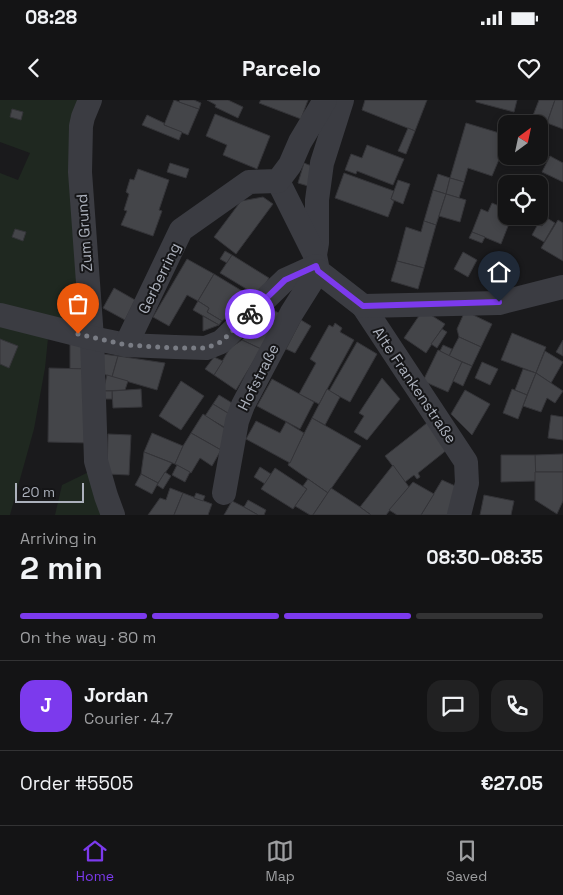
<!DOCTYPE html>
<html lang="en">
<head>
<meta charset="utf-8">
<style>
  body { margin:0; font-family:"Space Grotesk",sans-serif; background:#212122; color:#f1f3f6; height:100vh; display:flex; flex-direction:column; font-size:19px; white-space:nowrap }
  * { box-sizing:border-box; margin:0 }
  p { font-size:16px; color:#9d9ea0 }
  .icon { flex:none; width:28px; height:28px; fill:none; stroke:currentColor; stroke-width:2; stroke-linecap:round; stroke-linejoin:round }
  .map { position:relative; height:415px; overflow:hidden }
  .details { display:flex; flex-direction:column; background:#141415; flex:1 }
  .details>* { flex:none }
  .needle { width:32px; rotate:33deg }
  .buttons { position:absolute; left:498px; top:15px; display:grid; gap:10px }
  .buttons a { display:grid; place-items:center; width:50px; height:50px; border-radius:10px; background:#141415; box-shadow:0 2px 8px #0003,0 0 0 1px #333334; font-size:25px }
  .scale { position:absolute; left:15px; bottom:12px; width:69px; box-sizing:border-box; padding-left:5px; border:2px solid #acb1bc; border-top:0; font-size:14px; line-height:18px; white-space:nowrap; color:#acb1bc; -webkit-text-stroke:4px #151517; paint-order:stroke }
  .pin { position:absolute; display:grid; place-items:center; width:42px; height:42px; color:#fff; margin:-51px -21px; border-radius:50% 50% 50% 0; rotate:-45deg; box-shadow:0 0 5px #0007 }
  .pin .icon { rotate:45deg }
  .courier { position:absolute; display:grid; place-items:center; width:50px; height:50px; margin:-25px; border:4px solid #7c3aed; border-radius:50%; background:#fff; color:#222; box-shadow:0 1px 6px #0007 }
  .overview em { font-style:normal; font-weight:800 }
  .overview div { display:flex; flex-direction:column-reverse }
  .overview { display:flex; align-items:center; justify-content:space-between; height:85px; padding:0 20px }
  h1 { font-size:32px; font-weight:800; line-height:38px }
  .bar { display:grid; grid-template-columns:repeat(4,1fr); gap:8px 5px; align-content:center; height:60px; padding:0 20px }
  .bar i { height:6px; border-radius:4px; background:#333334 }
  .bar .active { background:#7c3aed }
  .bar p { grid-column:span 4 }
  .line { display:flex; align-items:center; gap:12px; padding:0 20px; border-top:1px solid #333334 }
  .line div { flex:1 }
  .round { display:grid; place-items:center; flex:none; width:52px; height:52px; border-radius:15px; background:#212122 }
  .status { display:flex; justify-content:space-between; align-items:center; height:35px; padding:0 25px; background:#141415; direction:ltr }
  .status svg { height:14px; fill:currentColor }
  header { display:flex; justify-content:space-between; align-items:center; height:65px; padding:0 20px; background:#141415; font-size:22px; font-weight:800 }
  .tabs { display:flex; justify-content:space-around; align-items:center; height:70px; border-top:1px solid #333334; background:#141415; font-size:14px; color:#9d9ea0 }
  .tabs a { display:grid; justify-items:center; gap:2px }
  .tabs .active { color:#7c3aed }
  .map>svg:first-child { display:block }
  .green { fill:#1f2820 }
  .building { fill:#444549; stroke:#343438 }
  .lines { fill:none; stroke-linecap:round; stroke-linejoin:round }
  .minor { stroke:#3b3c42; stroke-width:24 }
  .done { stroke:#797c84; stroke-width:5; stroke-dasharray:0 9 }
  .route { stroke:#7c3aed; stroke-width:6 }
  .labels { text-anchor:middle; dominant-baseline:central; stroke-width:4; stroke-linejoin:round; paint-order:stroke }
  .street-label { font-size:15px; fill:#acb1bc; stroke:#151517 }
</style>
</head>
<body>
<div class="status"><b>08:28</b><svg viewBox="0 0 49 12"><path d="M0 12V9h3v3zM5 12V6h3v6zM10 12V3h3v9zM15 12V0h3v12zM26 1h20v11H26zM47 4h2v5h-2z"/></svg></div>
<header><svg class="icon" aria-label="back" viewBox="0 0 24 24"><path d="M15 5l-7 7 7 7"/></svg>Parcelo<svg class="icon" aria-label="heart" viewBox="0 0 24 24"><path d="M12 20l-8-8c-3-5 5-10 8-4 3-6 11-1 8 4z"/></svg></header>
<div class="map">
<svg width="563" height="415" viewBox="0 0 563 415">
  <rect width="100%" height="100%" fill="#1a1a1c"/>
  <g class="green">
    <path d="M0,0H90L92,238L49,228L45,268L34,329L10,415H0V73L18,80L30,53L0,42Z"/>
    <path d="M99,367L113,415H55L62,385Z"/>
  </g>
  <g class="building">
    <path d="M174,0L199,9L188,35L164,25Z"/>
    <path d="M180,0H194L201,3L199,9L179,2Z"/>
    <path d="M207,0H228L243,7L238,18L215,7L216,5Z"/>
    <path d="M261,0H308L301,19L259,3Z"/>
    <path d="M365,0H427L415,31L362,10Z"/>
    <path d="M476,0H517L514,12L476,2Z"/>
    <path d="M539,0H555L547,23L532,18Z"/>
    <path d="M555,0H563V29L547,23Z"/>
    <path d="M12,9L23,12L21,20L10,17Z"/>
    <path d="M215,14L270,36L257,69L223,55L227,45L206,36Z"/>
    <path d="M147,15L164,23V25L182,32L179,40L142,25Z"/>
    <path d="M466,23L506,35V43L492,76L468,68L464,82L450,78Z"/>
    <path d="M408,28L415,31L406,54L398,51Z"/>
    <path d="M367,45L404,59L393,85L357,71L356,74L345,70L351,54L362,58Z"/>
    <path d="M550,56L563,63V82L542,72Z"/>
    <path d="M170,63L189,69L186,78L167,72Z"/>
    <path d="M304,63L314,67L308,86L298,83Z"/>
    <path d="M138,69L169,80L159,110L162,111L153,136L121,125L127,111L124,110L129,94L126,92L130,79L134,80Z"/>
    <path d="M344,73L394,91L391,99L394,101L388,117L335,98Z"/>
    <path d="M438,74L450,78L446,94L433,90Z"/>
    <path d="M450,78L464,82L459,98L446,94Z"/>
    <path d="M398,80L410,84L403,104L391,99Z"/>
    <path d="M433,90L446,94L436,125L424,121Z"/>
    <path d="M446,94L466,100L460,122L439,116Z"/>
    <path d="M263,97L273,104L236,154L214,137L241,101Z"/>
    <path d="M492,103L506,109L502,117L510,121L501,144L472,132L481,109L488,112Z"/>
    <path d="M547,118L555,123L544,142L532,135L538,124L542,126Z"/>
    <path d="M558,120L563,123V161L541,148Z"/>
    <path d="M424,121L436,125L424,168L397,161L406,127L421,132Z"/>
    <path d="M15,129L26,132L23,141L12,137Z"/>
    <path d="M472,132L485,137L482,143L469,138Z"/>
    <path d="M225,151L232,155L227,163L220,159Z"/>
    <path d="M463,152L477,160L468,177L454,169Z"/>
    <path d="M232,155L269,178L258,196L220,173Z"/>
    <path d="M187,159L214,174L198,201L187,195L169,226L153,217Z"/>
    <path d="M397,161L424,168L418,189L391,181Z"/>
    <path d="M214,174L252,197L222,221L207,212L209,208L198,201Z"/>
    <path d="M114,188L135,200L125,220L103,208Z"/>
    <path d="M198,201L209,208L207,212L222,221L219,225L193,210Z"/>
    <path d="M270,208L280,214L261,249L242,240Z"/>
    <path d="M423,210L445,224L426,253L404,238Z"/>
    <path d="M465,211L492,224L481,247L459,237L457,229Z"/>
    <path d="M203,216L219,225L203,231Z"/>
    <path d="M301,220L311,226L295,253L286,249Z"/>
    <path d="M335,223L342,228L340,232L354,240L319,304L299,294L316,263L310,259L329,225L333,227Z"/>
    <path d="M442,229L447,232L437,248L431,244Z"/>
    <path d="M512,233L546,247L536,273L501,260Z"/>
    <path d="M459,237L481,247L472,266L449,256Z"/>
    <path d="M0,239L18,246L9,268L0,264Z"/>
    <path d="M242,240L261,249L236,290L214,275L230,248Z"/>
    <path d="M563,240V256L556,252Z"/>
    <path d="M88,241L89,269H70V242Z"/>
    <path d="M357,242L377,254L350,302L329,291Z"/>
    <path d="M443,245L452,249L449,256L440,251Z"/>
    <path d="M438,250L462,262L448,292L423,281Z"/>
    <path d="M545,251L563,262L551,283L536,273Z"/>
    <path d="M103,254L118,256L112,277L98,272Z"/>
    <path d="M118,256L165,263L157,290L112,277Z"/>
    <path d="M214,257L223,261L214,275L205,269Z"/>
    <path d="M462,262L472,266L463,286L453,281Z"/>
    <path d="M482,262L498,269L490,285L475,278Z"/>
    <path d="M49,268L89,269L90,343L48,342Z"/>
    <path d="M523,269L536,273L527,295L515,290Z"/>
    <path d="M536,273L563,291L555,303L547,298L541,312L523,306Z"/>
    <path d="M107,275L128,281L125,290L103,291Z"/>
    <path d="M382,278L400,299L367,340L354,332L364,316L359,313Z"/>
    <path d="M272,279L314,302L300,329L257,306Z"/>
    <path d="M181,281L204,296L181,330L159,316Z"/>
    <path d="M141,289L142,307L113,308L112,291Z"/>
    <path d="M327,289L340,297L325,325L312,318Z"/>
    <path d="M512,289L527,295L518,319L503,313Z"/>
    <path d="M465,290L490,304L472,335L451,314Z"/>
    <path d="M103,291H112V299H104Z"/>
    <path d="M219,295L237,306L231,315L213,304Z"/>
    <path d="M213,304L231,315L224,327L205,316Z"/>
    <path d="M203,314L232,333L221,350L191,333Z"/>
    <path d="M551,315L563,317V340L548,338Z"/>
    <path d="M312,318L361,346L328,393L288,365Z"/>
    <path d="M256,321L280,333L286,322L304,333L290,363L246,339Z"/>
    <path d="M427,323L448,349L418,373L420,377L417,379L414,375L405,382L385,356Z"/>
    <path d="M152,333L183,346L175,364L144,352Z"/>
    <path d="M191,333L221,350L212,366L200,358L191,373L175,364L183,346Z"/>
    <path d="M108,334L131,335L129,375L107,374Z"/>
    <path d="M144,352L172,363L158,383L141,374Z"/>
    <path d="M563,354V372H535V355Z"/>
    <path d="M501,355H535L536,381L501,382Z"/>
    <path d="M177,365L190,372L185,382L172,375Z"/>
    <path d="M393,365L409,387L386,415H371L360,407Z"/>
    <path d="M260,367L271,374L265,384L254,377Z"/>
    <path d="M275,368L307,389L293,409L261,389Z"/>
    <path d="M165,372L171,376L163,389L157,385Z"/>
    <path d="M535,372H563V401L557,414L535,400Z"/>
    <path d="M141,374L158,383L152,394L135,385Z"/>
    <path d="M308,379L328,393L313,415H310L295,406L307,389L303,386Z"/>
    <path d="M442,380L462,389L452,415H421Z"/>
    <path d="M413,382L434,394L421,415H397L389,410Z"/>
    <path d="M170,388L183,393L174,415H148L160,398L166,400Z"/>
    <path d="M331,388L360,407L371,415H313Z"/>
    <path d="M183,393L212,404L208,415H174Z"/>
    <path d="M196,393L205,396L203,401L194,398Z"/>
    <path d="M484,395L514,401L511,415H480Z"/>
    <path d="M248,400L266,410L264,415H258L244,407Z"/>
    <path d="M232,401L244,407L258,415H224Z"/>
  </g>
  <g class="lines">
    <g class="minor">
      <path d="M90,0L83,17L81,26L80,72L92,238L96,361L106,396L113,415"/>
      <path d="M342,0L322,63L317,100V143L315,155L318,171L363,206L466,362L467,383L459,415"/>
      <path d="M278,81L315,155"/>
      <path d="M363,206L499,203L563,187"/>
      <path d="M0,215L92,238L126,245L175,247L206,248L221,242L285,180L316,166"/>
      <path d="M126,245L181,130L249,82L278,81L290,65L300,42L325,0"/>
      <path d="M224,393L237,321L243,305L291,214L318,171"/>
    </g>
  </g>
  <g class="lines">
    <path class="done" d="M78,234L126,245L175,248H206L221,242L250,214"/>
    <path class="route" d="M250,214L285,180L316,166L318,171L363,206L499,202"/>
  </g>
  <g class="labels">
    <g class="street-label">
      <text transform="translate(84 133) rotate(-94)">Zum Grund</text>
      <text transform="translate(159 178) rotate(-64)">Gerberring</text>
      <text transform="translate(258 277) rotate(-63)">Hofstraße</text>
      <text transform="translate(415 285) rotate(56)">Alte Frankenstraße</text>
    </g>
  </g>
</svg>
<div class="buttons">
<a><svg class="needle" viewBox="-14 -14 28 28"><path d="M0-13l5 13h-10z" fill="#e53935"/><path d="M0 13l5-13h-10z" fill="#9d9ea0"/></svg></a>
<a><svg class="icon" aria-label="locate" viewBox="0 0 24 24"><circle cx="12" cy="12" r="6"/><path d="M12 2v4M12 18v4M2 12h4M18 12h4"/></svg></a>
</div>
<div class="scale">20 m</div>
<div class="pin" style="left:78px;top:234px;background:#ea580c"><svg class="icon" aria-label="bag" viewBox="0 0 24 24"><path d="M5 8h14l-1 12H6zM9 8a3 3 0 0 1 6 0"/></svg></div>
<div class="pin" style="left:499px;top:202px;background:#1f2937"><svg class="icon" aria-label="home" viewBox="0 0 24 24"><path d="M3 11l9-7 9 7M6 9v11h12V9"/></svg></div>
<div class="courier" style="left:250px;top:214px"><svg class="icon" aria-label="bike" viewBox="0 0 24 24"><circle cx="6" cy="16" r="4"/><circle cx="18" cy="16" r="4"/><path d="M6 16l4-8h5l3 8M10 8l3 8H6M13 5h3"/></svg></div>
</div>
<section class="details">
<div class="overview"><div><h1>2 min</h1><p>Arriving in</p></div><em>08:30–08:35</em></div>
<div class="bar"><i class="active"></i><i class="active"></i><i class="active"></i><i></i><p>On the way · 80 m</p></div>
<div class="line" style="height:90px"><b class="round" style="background:#7c3aed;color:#fff">J</b><div><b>Jordan</b><p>Courier · 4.7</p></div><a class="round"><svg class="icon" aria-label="chat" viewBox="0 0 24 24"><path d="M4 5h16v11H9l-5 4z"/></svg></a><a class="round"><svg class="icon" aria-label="phone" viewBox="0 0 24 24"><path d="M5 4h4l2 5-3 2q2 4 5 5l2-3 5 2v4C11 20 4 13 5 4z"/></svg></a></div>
<div class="line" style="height:65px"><div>Order #5505</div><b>€27.05</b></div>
</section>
<nav class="tabs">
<a class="active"><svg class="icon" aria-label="home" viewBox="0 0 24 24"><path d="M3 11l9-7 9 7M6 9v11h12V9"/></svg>Home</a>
<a><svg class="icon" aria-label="map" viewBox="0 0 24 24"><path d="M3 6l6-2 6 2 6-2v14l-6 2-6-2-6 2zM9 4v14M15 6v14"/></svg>Map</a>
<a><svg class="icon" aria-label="saved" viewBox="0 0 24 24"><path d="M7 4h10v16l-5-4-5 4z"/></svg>Saved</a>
</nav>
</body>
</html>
